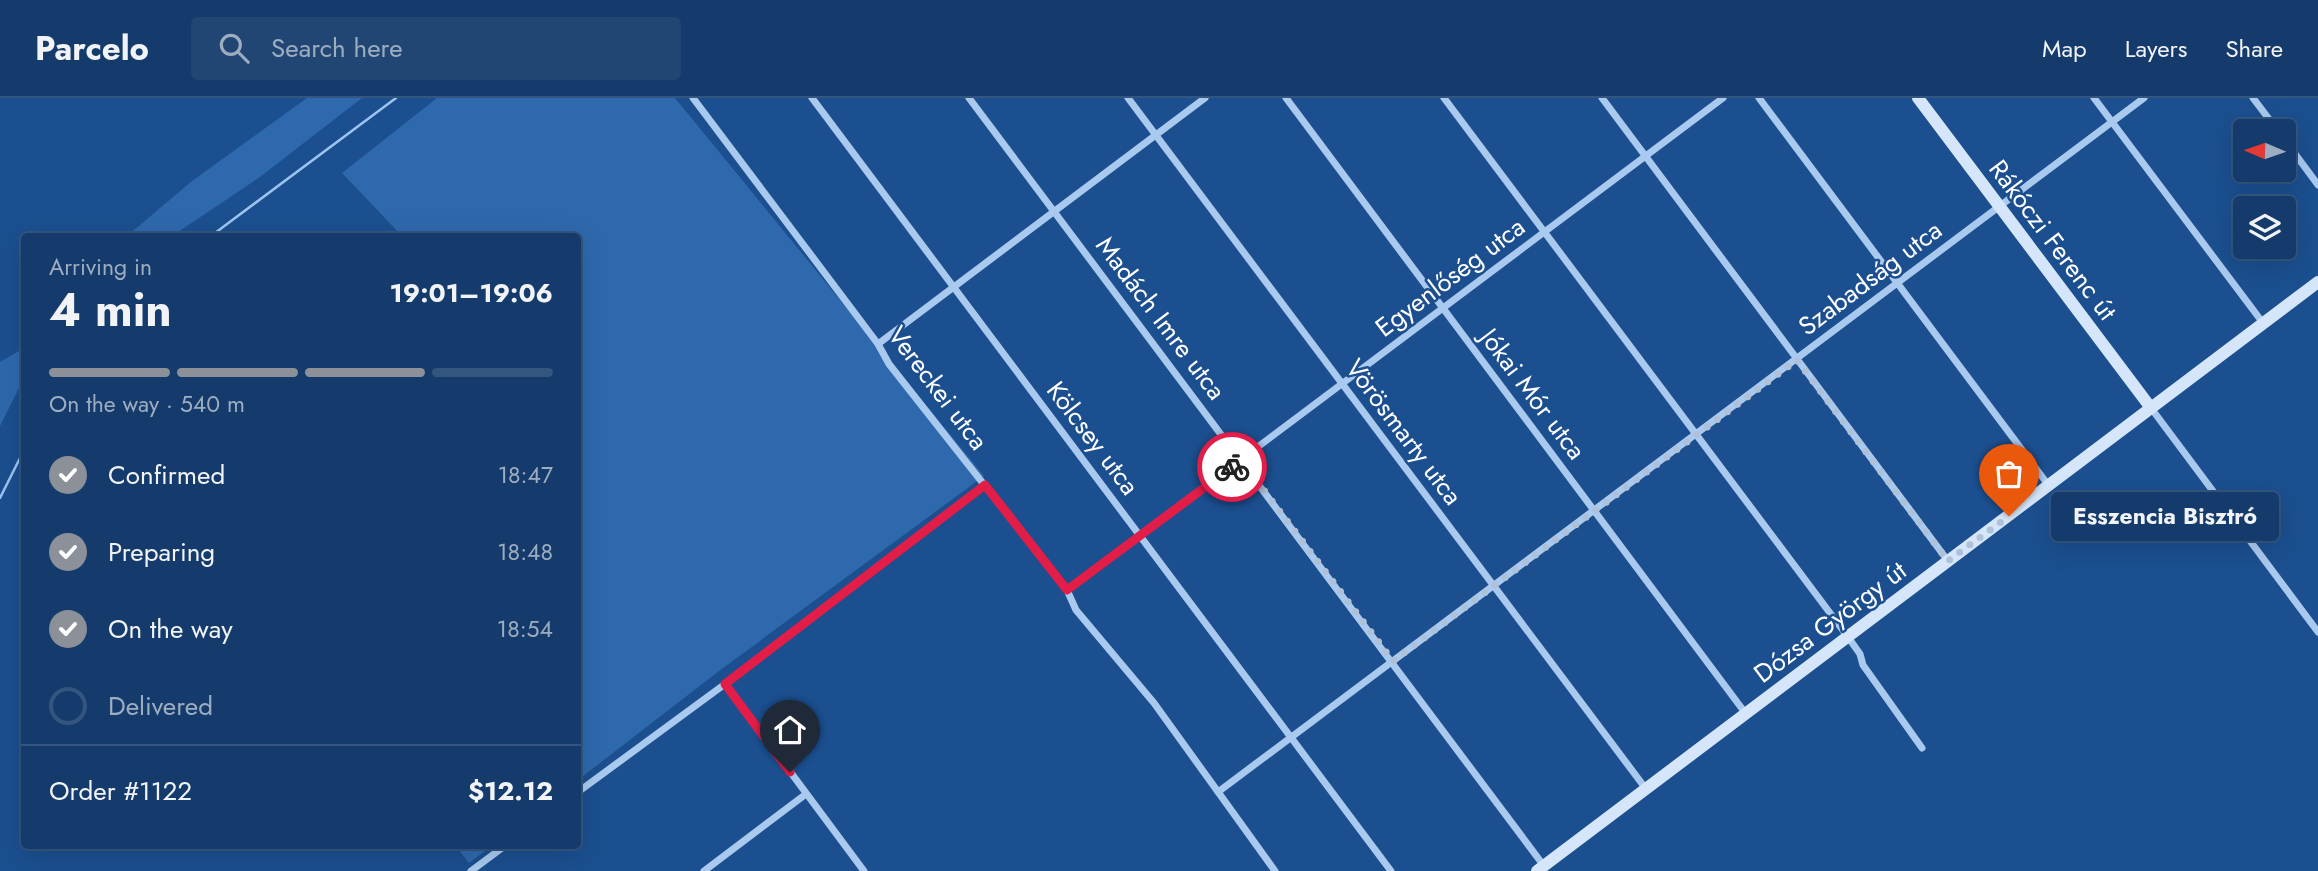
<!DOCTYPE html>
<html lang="en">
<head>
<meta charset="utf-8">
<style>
  body { margin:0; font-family:Jost,sans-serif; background:#214673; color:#f1f3f6; height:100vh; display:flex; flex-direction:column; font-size:26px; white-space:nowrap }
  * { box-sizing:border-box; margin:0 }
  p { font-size:23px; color:#9dadc1 }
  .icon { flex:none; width:38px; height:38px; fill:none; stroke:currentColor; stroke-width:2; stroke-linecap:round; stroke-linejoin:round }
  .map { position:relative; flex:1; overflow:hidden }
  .sheet { position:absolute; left:21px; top:135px; width:560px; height:616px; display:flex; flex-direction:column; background:#143b6b; border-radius:7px; box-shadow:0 7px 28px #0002,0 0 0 2px #33557e }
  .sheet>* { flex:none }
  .needle { width:46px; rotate:272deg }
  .controls { position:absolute; left:2233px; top:21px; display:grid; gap:14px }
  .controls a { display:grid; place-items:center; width:63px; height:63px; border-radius:7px; background:#143b6b; box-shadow:0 7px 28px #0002,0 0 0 2px #33557e; font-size:35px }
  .pin { position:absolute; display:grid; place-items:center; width:60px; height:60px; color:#fff; margin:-72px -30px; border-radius:50% 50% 50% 0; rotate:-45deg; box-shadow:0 0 7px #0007 }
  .pin .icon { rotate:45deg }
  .courier { position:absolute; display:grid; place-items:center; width:70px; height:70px; margin:-35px; border:5px solid #e11d48; border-radius:50%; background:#fff; color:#222; box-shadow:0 2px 9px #0007 }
  .bubble { position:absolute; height:49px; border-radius:7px; background:#143b6b; box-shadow:0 7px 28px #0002,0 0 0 2px #33557e; font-size:23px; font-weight:700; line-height:49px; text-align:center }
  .head em { font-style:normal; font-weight:700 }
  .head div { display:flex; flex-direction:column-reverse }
  .head { display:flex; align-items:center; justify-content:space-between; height:119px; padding:0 28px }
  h1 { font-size:46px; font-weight:700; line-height:52px }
  .bar { display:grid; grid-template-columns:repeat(4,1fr); gap:10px 7px; align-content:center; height:84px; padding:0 28px }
  .bar i { height:9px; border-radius:5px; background:#33557e }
  .bar .selected { background:#8c9099 }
  .bar p { grid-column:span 4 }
  .line { display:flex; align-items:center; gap:18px; padding:0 28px; border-top:2px solid #33557e }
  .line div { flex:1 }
  ol { padding:0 28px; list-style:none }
  li { display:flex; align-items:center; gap:21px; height:77px }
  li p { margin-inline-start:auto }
  li .icon { padding:7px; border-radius:50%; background:#8c9099; color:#fff; stroke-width:4 }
  li:last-child { color:#9dadc1 }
  li i { width:38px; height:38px; border:4px solid #33557e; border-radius:50% }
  header { display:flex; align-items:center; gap:42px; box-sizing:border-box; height:98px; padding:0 35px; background:#143b6b; border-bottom:2px solid #33557e }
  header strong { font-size:33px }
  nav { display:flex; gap:38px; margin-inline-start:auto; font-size:24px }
  .search { width:490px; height:63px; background:#214673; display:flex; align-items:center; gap:18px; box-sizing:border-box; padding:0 24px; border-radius:7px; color:#9dadc1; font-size:26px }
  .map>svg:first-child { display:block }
  .green { fill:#2e69ad }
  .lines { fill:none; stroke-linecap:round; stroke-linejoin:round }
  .stream { stroke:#9cc4f0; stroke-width:2.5 }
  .street { stroke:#a9c9ee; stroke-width:7 }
  .secondary { stroke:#d6e6fa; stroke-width:12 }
  .done { stroke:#afc1d8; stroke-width:7; stroke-dasharray:0 12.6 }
  .route { stroke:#e11d48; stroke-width:9 }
  .labels { text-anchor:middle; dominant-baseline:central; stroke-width:5; stroke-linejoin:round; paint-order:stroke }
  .street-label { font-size:26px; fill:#fff; stroke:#1b4f8f }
</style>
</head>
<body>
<header>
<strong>Parcelo</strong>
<div class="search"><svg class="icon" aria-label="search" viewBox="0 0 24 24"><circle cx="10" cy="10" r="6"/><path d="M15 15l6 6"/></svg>Search here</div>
<nav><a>Map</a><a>Layers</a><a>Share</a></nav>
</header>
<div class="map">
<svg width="2318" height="773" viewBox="0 0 2318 773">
  <rect width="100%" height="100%" fill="#1b4f8f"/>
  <g class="green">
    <path d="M307,0H362L260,79L172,138H127L192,83Z"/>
    <path d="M437,0H675L984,378L719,573L578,682V138H402L342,75Z"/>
    <path d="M24,250V280L0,328V264Z"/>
    <path d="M455,747H493L469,765Z"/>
  </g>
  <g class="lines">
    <g class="stream">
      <path d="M211,138L396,0"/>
      <path d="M0,400L24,352"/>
    </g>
    <g class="street">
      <path d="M693,0L878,246L889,266L1067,492L1076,512L1154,605L1275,773"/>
      <path d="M812,0L1391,773"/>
      <path d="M969,0L1544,768"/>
      <path d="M1128,0L1646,691"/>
      <path d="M1286,0L1746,616"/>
      <path d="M1444,0L1848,539L1860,556L1863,567L1922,650"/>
      <path d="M1602,0L1948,463"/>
      <path d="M1759,0L2049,388"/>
      <path d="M2094,0L2263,225"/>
      <path d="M2253,0L2278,33"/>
      <path d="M2284,41L2318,87"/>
      <path d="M878,246L1205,0"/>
      <path d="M2151,310L2318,534"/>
      <path d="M1067,492L1723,0"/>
      <path d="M725,586L864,773"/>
      <path d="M578,694L725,586L985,387"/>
      <path d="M1218,694L2144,0"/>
      <path d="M471,773L506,747"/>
      <path d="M704,773L806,696"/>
    </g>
    <g class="secondary">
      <path d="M1918,0L2151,310"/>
      <path d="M1537,773L2318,184"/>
    </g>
  </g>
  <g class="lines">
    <path class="done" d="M1232,369L1241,362L1393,563L1797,262L1948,463L2009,418"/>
    <path class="route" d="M790,674L725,586L985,387L1067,492L1232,369"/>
  </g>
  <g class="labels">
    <g class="street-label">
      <text transform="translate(2053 142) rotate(53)">Rákóczi Ferenc út</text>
      <text transform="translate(1450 179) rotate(-37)">Egyenlőség utca</text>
      <text transform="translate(1870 180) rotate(-37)">Szabadság utca</text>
      <text transform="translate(1161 220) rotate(53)">Madách Imre utca</text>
      <text transform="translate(938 290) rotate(53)">Vereckei utca</text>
      <text transform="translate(1533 296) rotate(53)">Jókai Mór utca</text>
      <text transform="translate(1404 334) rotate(53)">Vörösmarty utca</text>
      <text transform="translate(1093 340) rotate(53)">Kölcsey utca</text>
      <text transform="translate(1830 524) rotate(-37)">Dózsa György út</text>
    </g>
  </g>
</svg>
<div class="controls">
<a><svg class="needle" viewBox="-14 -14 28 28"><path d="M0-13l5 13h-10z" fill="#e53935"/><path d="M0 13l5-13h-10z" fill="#9dadc1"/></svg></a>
<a><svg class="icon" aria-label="layers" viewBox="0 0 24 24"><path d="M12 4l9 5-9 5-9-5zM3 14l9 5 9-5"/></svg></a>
</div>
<div class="pin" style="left:2009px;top:418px;background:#ea580c"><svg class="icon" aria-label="bag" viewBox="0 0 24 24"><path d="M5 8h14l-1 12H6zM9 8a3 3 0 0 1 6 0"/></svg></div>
<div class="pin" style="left:790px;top:674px;background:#1f2937"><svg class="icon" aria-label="home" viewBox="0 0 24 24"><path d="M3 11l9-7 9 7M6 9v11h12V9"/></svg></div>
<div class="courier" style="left:1232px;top:369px"><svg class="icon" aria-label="bike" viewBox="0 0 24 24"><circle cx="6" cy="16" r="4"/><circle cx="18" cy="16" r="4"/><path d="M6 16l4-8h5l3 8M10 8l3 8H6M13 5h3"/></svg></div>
<div class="bubble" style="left:2051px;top:394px;width:228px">Esszencia Bisztró</div>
<section class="sheet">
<div class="head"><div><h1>4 min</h1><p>Arriving in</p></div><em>19:01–19:06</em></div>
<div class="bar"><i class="selected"></i><i class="selected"></i><i class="selected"></i><i></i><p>On the way · 540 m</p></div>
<ol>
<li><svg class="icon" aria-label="check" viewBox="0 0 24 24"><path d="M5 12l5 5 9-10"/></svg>Confirmed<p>18:47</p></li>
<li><svg class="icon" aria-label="check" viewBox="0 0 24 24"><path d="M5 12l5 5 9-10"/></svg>Preparing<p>18:48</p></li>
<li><svg class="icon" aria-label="check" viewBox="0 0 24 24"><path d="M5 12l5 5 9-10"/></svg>On the way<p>18:54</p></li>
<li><i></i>Delivered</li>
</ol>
<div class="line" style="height:91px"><div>Order #1122</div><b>$12.12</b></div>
</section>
</div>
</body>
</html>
